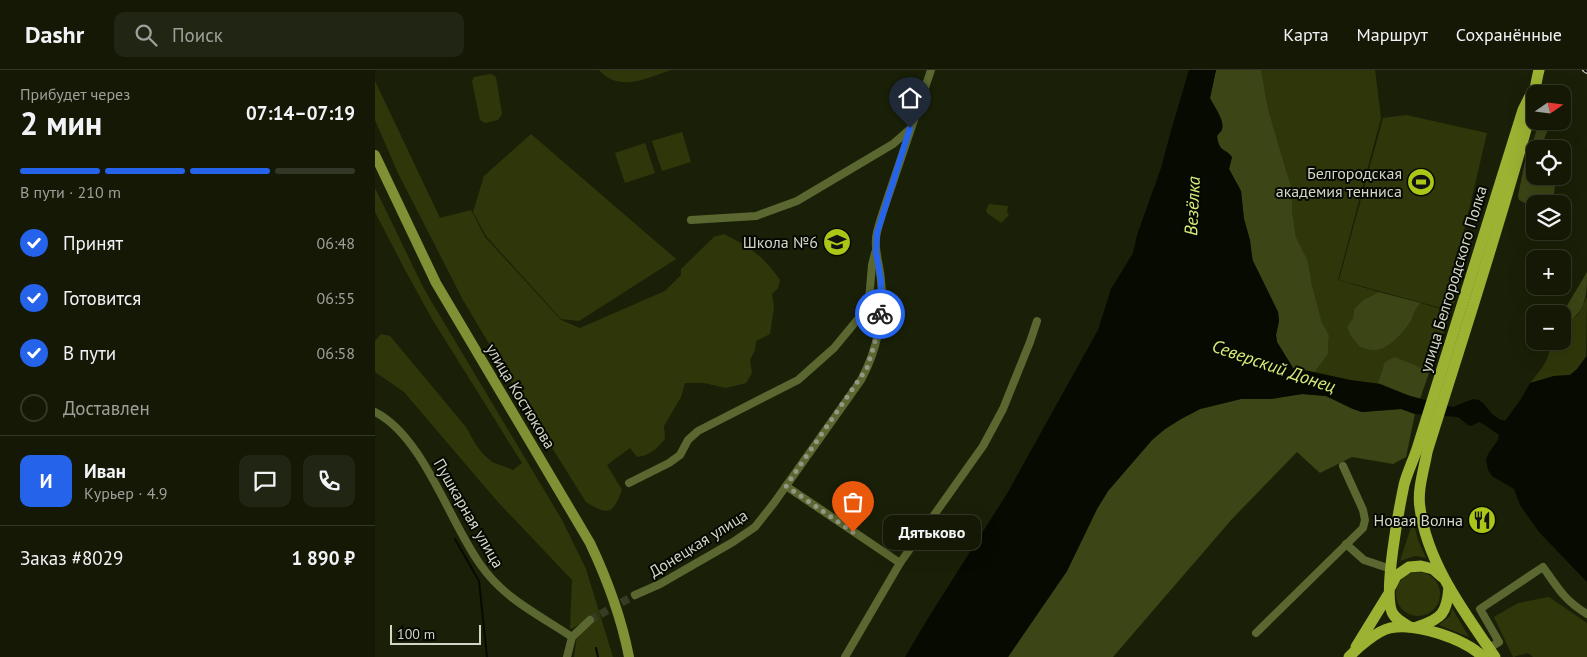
<!DOCTYPE html>
<html lang="ru">
<head>
<meta charset="utf-8">
<style>
  body { margin:0; font-family:"PT Sans",sans-serif; background:#212513; color:#f1f3f6; height:100vh; display:flex; flex-direction:column; font-size:19px; white-space:nowrap }
  * { box-sizing:border-box; margin:0 }
  p { font-size:16px; color:#9da09a }
  .icon { flex:none; width:28px; height:28px; fill:none; stroke:currentColor; stroke-width:2; stroke-linecap:round; stroke-linejoin:round }
  .map { position:relative; flex:1; overflow:hidden }
  .panel { display:flex; flex-direction:column; background:#141805; width:375px }
  .panel>* { flex:none }
  .needle { width:32px; rotate:76deg }
  .tools { position:absolute; left:1151px; top:15px; display:grid; gap:10px }
  .tools a { display:grid; place-items:center; width:45px; height:45px; border-radius:10px; background:#141805; box-shadow:0 5px 20px #0002,0 0 0 1px #333727; font-size:25px }
  .scale { position:absolute; left:15px; bottom:12px; width:91px; box-sizing:border-box; padding-left:5px; border:2px solid #d2d6c7; border-top:0; font-size:14px; line-height:18px; white-space:nowrap; color:#d2d6c7; -webkit-text-stroke:4px #060802; paint-order:stroke }
  .pin { position:absolute; display:grid; place-items:center; width:42px; height:42px; color:#fff; margin:-51px -21px; border-radius:50% 50% 50% 0; rotate:-45deg; box-shadow:0 0 5px #0007 }
  .pin .icon { rotate:45deg }
  .courier { position:absolute; display:grid; place-items:center; width:50px; height:50px; margin:-25px; border:4px solid #2563eb; border-radius:50%; background:#fff; color:#222; box-shadow:0 1px 6px #0007 }
  .bubble { position:absolute; height:35px; border-radius:10px; background:#141805; box-shadow:0 5px 20px #0002,0 0 0 1px #333727; font-size:16px; font-weight:700; line-height:35px; text-align:center }
  .overview em { font-style:normal; font-weight:700 }
  .overview div { display:flex; flex-direction:column-reverse }
  .overview { display:flex; align-items:center; justify-content:space-between; height:85px; padding:0 20px }
  h1 { font-size:32px; font-weight:700; line-height:38px }
  .bar { display:grid; grid-template-columns:repeat(4,1fr); gap:8px 5px; align-content:center; height:60px; padding:0 20px }
  .bar i { height:6px; border-radius:4px; background:#333727 }
  .bar .selected { background:#2563eb }
  .bar p { grid-column:span 4 }
  .line { display:flex; align-items:center; gap:12px; padding:0 20px; border-top:1px solid #333727 }
  .line div { flex:1 }
  .round { display:grid; place-items:center; flex:none; width:52px; height:52px; border-radius:10px; background:#212513 }
  ol { padding:0 20px; list-style:none }
  li { display:flex; align-items:center; gap:15px; height:55px }
  li p { margin-inline-start:auto }
  li .icon { padding:5px; border-radius:50%; background:#2563eb; color:#fff; stroke-width:4 }
  li:last-child { color:#9da09a }
  li i { width:28px; height:28px; border:2px solid #333727; border-radius:50% }
  header { display:flex; align-items:center; gap:30px; box-sizing:border-box; height:70px; padding:0 25px; background:#141805; border-bottom:1px solid #333727 }
  header strong { font-size:24px }
  nav { display:flex; gap:28px; margin-inline-start:auto; font-size:18px }
  .search { width:350px; height:45px; background:#212513; display:flex; align-items:center; gap:12px; box-sizing:border-box; padding:0 18px; border-radius:10px; color:#9da09a; font-size:19px }
  main { display:flex; flex:1; min-height:0 }
  .map>svg:first-child { display:block }
  .green { fill:#2f370a }
  .forest { fill:#3b4515 }
  .water { fill:#060a00 }
  .lines { fill:none; stroke-linecap:round; stroke-linejoin:round }
  .stream { stroke:#060a00; stroke-width:2 }
  .street-tunnel { stroke:#363b24; stroke-width:8; stroke-dasharray:8 4; stroke-linecap:butt }
  .street { stroke:#5b6730; stroke-width:8 }
  .secondary { stroke:#7f9134; stroke-width:10 }
  .primary { stroke:#9bb233; stroke-width:11 }
  .rail-casing { stroke:#bcc0b0; stroke-width:4 }
  .rail { stroke:#060802; stroke-width:2; stroke-dasharray:5.5; stroke-linecap:butt }
  .done { stroke:#929684; stroke-width:5; stroke-dasharray:0 9 }
  .route { stroke:#2563eb; stroke-width:6 }
  .labels { text-anchor:middle; dominant-baseline:central; stroke-width:4; stroke-linejoin:round; paint-order:stroke }
  .poi-label { font-size:16px; fill:#d2d6c7; stroke:#060802; text-anchor:end }
  .street-label { font-size:16px; fill:#d2d6c7; stroke:#060802 }
  .water-label { font-size:18px; font-style:italic; fill:#d6ef79; stroke:#060802 }
</style>
</head>
<body>
<header>
<strong>Dashr</strong>
<div class="search"><svg class="icon" aria-label="search" viewBox="0 0 24 24"><circle cx="10" cy="10" r="6"/><path d="M15 15l6 6"/></svg>Поиск</div>
<nav><a>Карта</a><a>Маршрут</a><a>Сохранённые</a></nav>
</header>
<main>
<section class="panel">
<div class="overview"><div><h1>2 мин</h1><p>Прибудет через</p></div><em>07:14–07:19</em></div>
<div class="bar"><i class="selected"></i><i class="selected"></i><i class="selected"></i><i></i><p>В пути · 210 m</p></div>
<ol>
<li><svg class="icon" aria-label="check" viewBox="0 0 24 24"><path d="M5 12l5 5 9-10"/></svg>Принят<p>06:48</p></li>
<li><svg class="icon" aria-label="check" viewBox="0 0 24 24"><path d="M5 12l5 5 9-10"/></svg>Готовится<p>06:55</p></li>
<li><svg class="icon" aria-label="check" viewBox="0 0 24 24"><path d="M5 12l5 5 9-10"/></svg>В пути<p>06:58</p></li>
<li><i></i>Доставлен</li>
</ol>
<div class="line" style="height:90px"><b class="round" style="background:#2563eb;color:#fff">И</b><div><b>Иван</b><p>Курьер · 4.9</p></div><a class="round"><svg class="icon" aria-label="chat" viewBox="0 0 24 24"><path d="M4 5h16v11H9l-5 4z"/></svg></a><a class="round"><svg class="icon" aria-label="phone" viewBox="0 0 24 24"><path d="M5 4h4l2 5-3 2q2 4 5 5l2-3 5 2v4C11 20 4 13 5 4z"/></svg></a></div>
<div class="line" style="height:65px"><div>Заказ #8029</div><b>1 890 ₽</b></div>
</section>
<div class="map">
<svg width="1212" height="587" viewBox="0 0 1212 587">
  <rect width="100%" height="100%" fill="#1a2007"/>
  <g class="green">
    <path d="M224,0H296C271,8 245,23 224,0Z"/>
    <path d="M886,0H1000L1006,48L963,210L1004,222L988,230L979,239L978,248L972,257L1037,249L1041,237L1046,233L1076,242L1054,303L1051,300L1003,312L1005,314L975,310L940,302L953,284L954,265L947,254L937,215L933,191L921,167L917,140V119L903,73L893,38Z"/>
    <path d="M116,4L121,7L127,44L123,50L110,53L105,50L97,11L99,7Z"/>
    <path d="M0,11L65,148L96,140L110,167L186,250L205,258L290,221L306,205V199L339,167L349,164C374,177 388,185 405,210L403,218L397,224L399,237L395,264L381,271L380,280L375,290L377,303L371,313L351,318L329,313H310L306,327L289,356L290,369C282,378 275,386 262,387L255,378L232,395L247,420C238,444 233,446 211,432L157,346L88,230L23,103L0,50Z"/>
    <path d="M1031,45L1112,63L1089,161L1098,164L1077,241L964,210L1008,48Z"/>
    <path d="M307,62L316,92L287,101L277,71Z"/>
    <path d="M156,64L301,189L204,251L186,249L111,166L98,142L109,106Z"/>
    <path d="M270,73L280,103L250,113L240,83Z"/>
    <path d="M0,118L49,219L187,450L211,499L238,587H199L202,566L218,552L215,547L200,557L195,559L197,510L122,431L29,322L0,302V271L6,264L15,266L91,357L101,375L109,385L117,392L138,400L147,393L57,249L28,196L0,142Z"/>
    <path d="M614,134L633,136L632,142L634,145L626,153L612,143L611,140Z"/>
    <path d="M1212,227L1211,286L1202,299L1195,305L1179,306L1155,313C1165,301 1174,291 1176,274L1173,271H1188V255L1203,245Z"/>
    <path d="M1038,451L1043,470L1051,488L1040,486L1025,491Z"/>
    <circle cx="1043" cy="524" r="22"/>
    <path d="M1174,527L1212,553V587H1158L1153,583L1138,587L1119,547L1143,533Z"/>
    <path d="M1077,538L1094,567L1064,555L1075,546Z"/>
  </g>
  <g class="forest">
    <path d="M841,0H886L893,38L903,73L917,119V140L921,167L933,191L937,215L947,253L954,265L953,284L940,302L918,298L902,272L901,265L904,251L903,242L878,191L875,171L869,149L866,121L854,99L857,87C850,78 844,83 842,66C844,63 846,62 847,59C850,50 838,35 835,28Z"/>
    <path d="M1164,51H1177L1169,69L1167,79H1160V106H1173L1176,108L1180,114L1179,125L1180,134H1160V138L1144,130L1143,126L1152,81L1158,72Z"/>
    <path d="M1212,202C1212,226 1211,243 1188,255L1187,244Z"/>
    <path d="M1004,222L1046,233C1039,238 1040,244 1036,250C1030,261 1014,279 1001,280C996,281 989,278 985,277L976,266L972,257L978,248L979,239L988,230Z"/>
    <path d="M1020,287L1051,300L1054,303L1045,329L1023,322L1003,313L1010,292Z"/>
    <path d="M927,324L951,326L978,339L987,342L1026,339L1040,344L1031,387L1018,394L977,387L945,403L922,382L857,449L738,587H633L692,501L722,439L733,421L777,370L790,359L806,349L825,339L866,329H896Z"/>
  </g>
  <path class="water" d="M814,0H841L835,28C838,35 850,50 847,59C846,62 844,63 842,66C844,83 851,78 857,87L854,99L866,121L869,149L875,170L877,189L903,242L904,251L901,265L902,272L918,298L975,310L1005,314L1035,326L1078,337L1098,329L1104,330L1109,334L1117,344L1124,349L1130,351L1146,329L1155,313L1179,306L1195,305L1202,299L1212,286V512L1164,462L1145,435L1139,419L1117,406L1113,400L1111,390L1113,384L1123,370L1124,365L1108,354L1104,352L1096,356L1093,355L1083,347L1040,344L1026,339L987,342L978,339L951,326L927,324L896,329H866L825,339L806,349L790,359L777,370L733,421L722,439L692,501L633,587H530L555,545L633,422L723,260L736,219L758,183L762,165L786,98L797,57Z"/>
  <g class="lines">
    <g class="stream">
      <path d="M80,469L104,511L112,587"/>
      <path d="M221,578L223,587"/>
    </g>
    <path class="street-tunnel" d="M215,550L260,525"/>
    <g class="street">
      <path d="M316,150L381,146L422,131L518,74L534,60"/>
      <path d="M0,342C48,366 74,451 105,494C129,529 163,544 197,567"/>
      <path d="M254,413L294,393L305,385L313,370L323,361L423,310L459,278L488,243L494,230L497,195L500,183"/>
      <path d="M411,416L525,493L470,587"/>
      <path d="M971,474L989,490L1016,499"/>
      <path d="M525,493L608,376L628,339L655,272L662,251"/>
      <path d="M260,525L285,514L358,472L380,457L399,433L486,310C502,281 510,243 506,211C505,194 498,178 502,162C506,146 512,130 517,115C530,76 543,38 556,0"/>
      <path d="M881,563L988,458L990,450L988,440L968,396"/>
      <path d="M1114,578L1124,572L1105,539L1168,497C1183,518 1189,530 1212,544"/>
      <path d="M192,587L197,567L215,550"/>
    </g>
    <path class="secondary" d="M0,85L61,213L215,473C233,511 246,546 254,587"/>
    <g class="primary">
      <path d="M1016,516L1021,506L1034,497L1046,496L1058,499L1067,507"/>
      <path d="M1035,557C1028,553 1020,549 1017,542C1008,523 1024,439 1029,415C1032,403 1038,391 1042,379L1148,40L1155,26"/>
      <path d="M1042,557C1067,549 1072,543 1074,517"/>
      <path d="M981,577L1013,525"/>
      <path d="M974,587C983,577 1002,561 1015,558C1040,552 1090,569 1108,587"/>
      <path d="M1120,587C1090,543 1052,493 1045,438C1042,420 1049,400 1052,382C1087,270 1124,158 1155,45C1159,30 1160,15 1164,0"/>
    </g>
    <g class="rail-casing">
      <path id="rail" d="M1209,0L1212,2"/>
    </g>
    <use href="#rail" class="rail"/>
  </g>
  <g class="lines">
    <path class="done" d="M478,462L411,416L492,298L500,272L505,244"/>
    <path class="route" d="M505,244L506,211L501,182L502,163L535,58"/>
  </g>
  <defs>
    <g id="stadium-disc" transform="scale(1.4375)"><circle r="9.5" fill="#abc616" stroke="#060802"/><path d="M0-5a6.5 5 0 1 0 0 10a6.5 5 0 1 0 0-10ZM-3.5-1.8h7v3.6h-7Z" fill="#111"/></g>
    <g id="school-disc" transform="scale(1.4375)"><circle r="9.5" fill="#abc616" stroke="#060802"/><path d="M0-5L7-2L0 1L-7-2ZM-4 1L0 2.5L4 1V4Q0 6-4 4Z" fill="#111"/></g>
    <g id="restaurant-disc" transform="scale(1.4375)"><circle r="9.5" fill="#abc616" stroke="#060802"/><path d="M-5-6h1v4h1v-4h1v4h1v-4h1v5L-1.5 .5V6h-2V.5L-5-1ZM5-6V6H3V1.5H1.5Q1.5-4 5-6Z" fill="#111"/></g>
  </defs>
  <g fill-rule="evenodd">
    <use href="#stadium-disc" x="1046" y="112"/>
    <use href="#school-disc" x="462" y="172"/>
    <use href="#restaurant-disc" x="1107" y="450"/>
  </g>
  <g class="labels">
    <g class="poi-label">
      <text x="1027" y="103">Белгородская<tspan x="1027" dy="18">академия тенниса</tspan></text>
      <text x="443" y="172">Школа №6</text>
      <text x="1088" y="450">Новая Волна</text>
    </g>
    <g class="street-label">
      <text transform="translate(1078 209) rotate(-73)">улица Белгородского Полка</text>
      <text transform="translate(146 326) rotate(59)">улица Костюкова</text>
      <text transform="translate(94 443) rotate(60)">Пушкарная улица</text>
      <text transform="translate(323 473) rotate(-32)">Донецкая улица</text>
    </g>
    <g class="water-label">
      <text transform="translate(817 136) rotate(-87)">Везёлка</text>
      <text transform="translate(899 296) rotate(19)">Северский Донец</text>
    </g>
  </g>
</svg>
<div class="tools">
<a><svg class="needle" viewBox="-14 -14 28 28"><path d="M0-13l5 13h-10z" fill="#e53935"/><path d="M0 13l5-13h-10z" fill="#9da09a"/></svg></a>
<a><svg class="icon" aria-label="locate" viewBox="0 0 24 24"><circle cx="12" cy="12" r="6"/><path d="M12 2v4M12 18v4M2 12h4M18 12h4"/></svg></a>
<a><svg class="icon" aria-label="layers" viewBox="0 0 24 24"><path d="M12 4l9 5-9 5-9-5zM3 14l9 5 9-5"/></svg></a>
<a>+</a>
<a>−</a>
</div>
<div class="scale">100 m</div>
<div class="pin" style="left:478px;top:462px;background:#ea580c"><svg class="icon" aria-label="bag" viewBox="0 0 24 24"><path d="M5 8h14l-1 12H6zM9 8a3 3 0 0 1 6 0"/></svg></div>
<div class="pin" style="left:535px;top:58px;background:#1f2937"><svg class="icon" aria-label="home" viewBox="0 0 24 24"><path d="M3 11l9-7 9 7M6 9v11h12V9"/></svg></div>
<div class="courier" style="left:505px;top:244px"><svg class="icon" aria-label="bike" viewBox="0 0 24 24"><circle cx="6" cy="16" r="4"/><circle cx="18" cy="16" r="4"/><path d="M6 16l4-8h5l3 8M10 8l3 8H6M13 5h3"/></svg></div>
<div class="bubble" style="left:508px;top:445px;width:98px">Дятьково</div>
</div>
</main>
</body>
</html>
